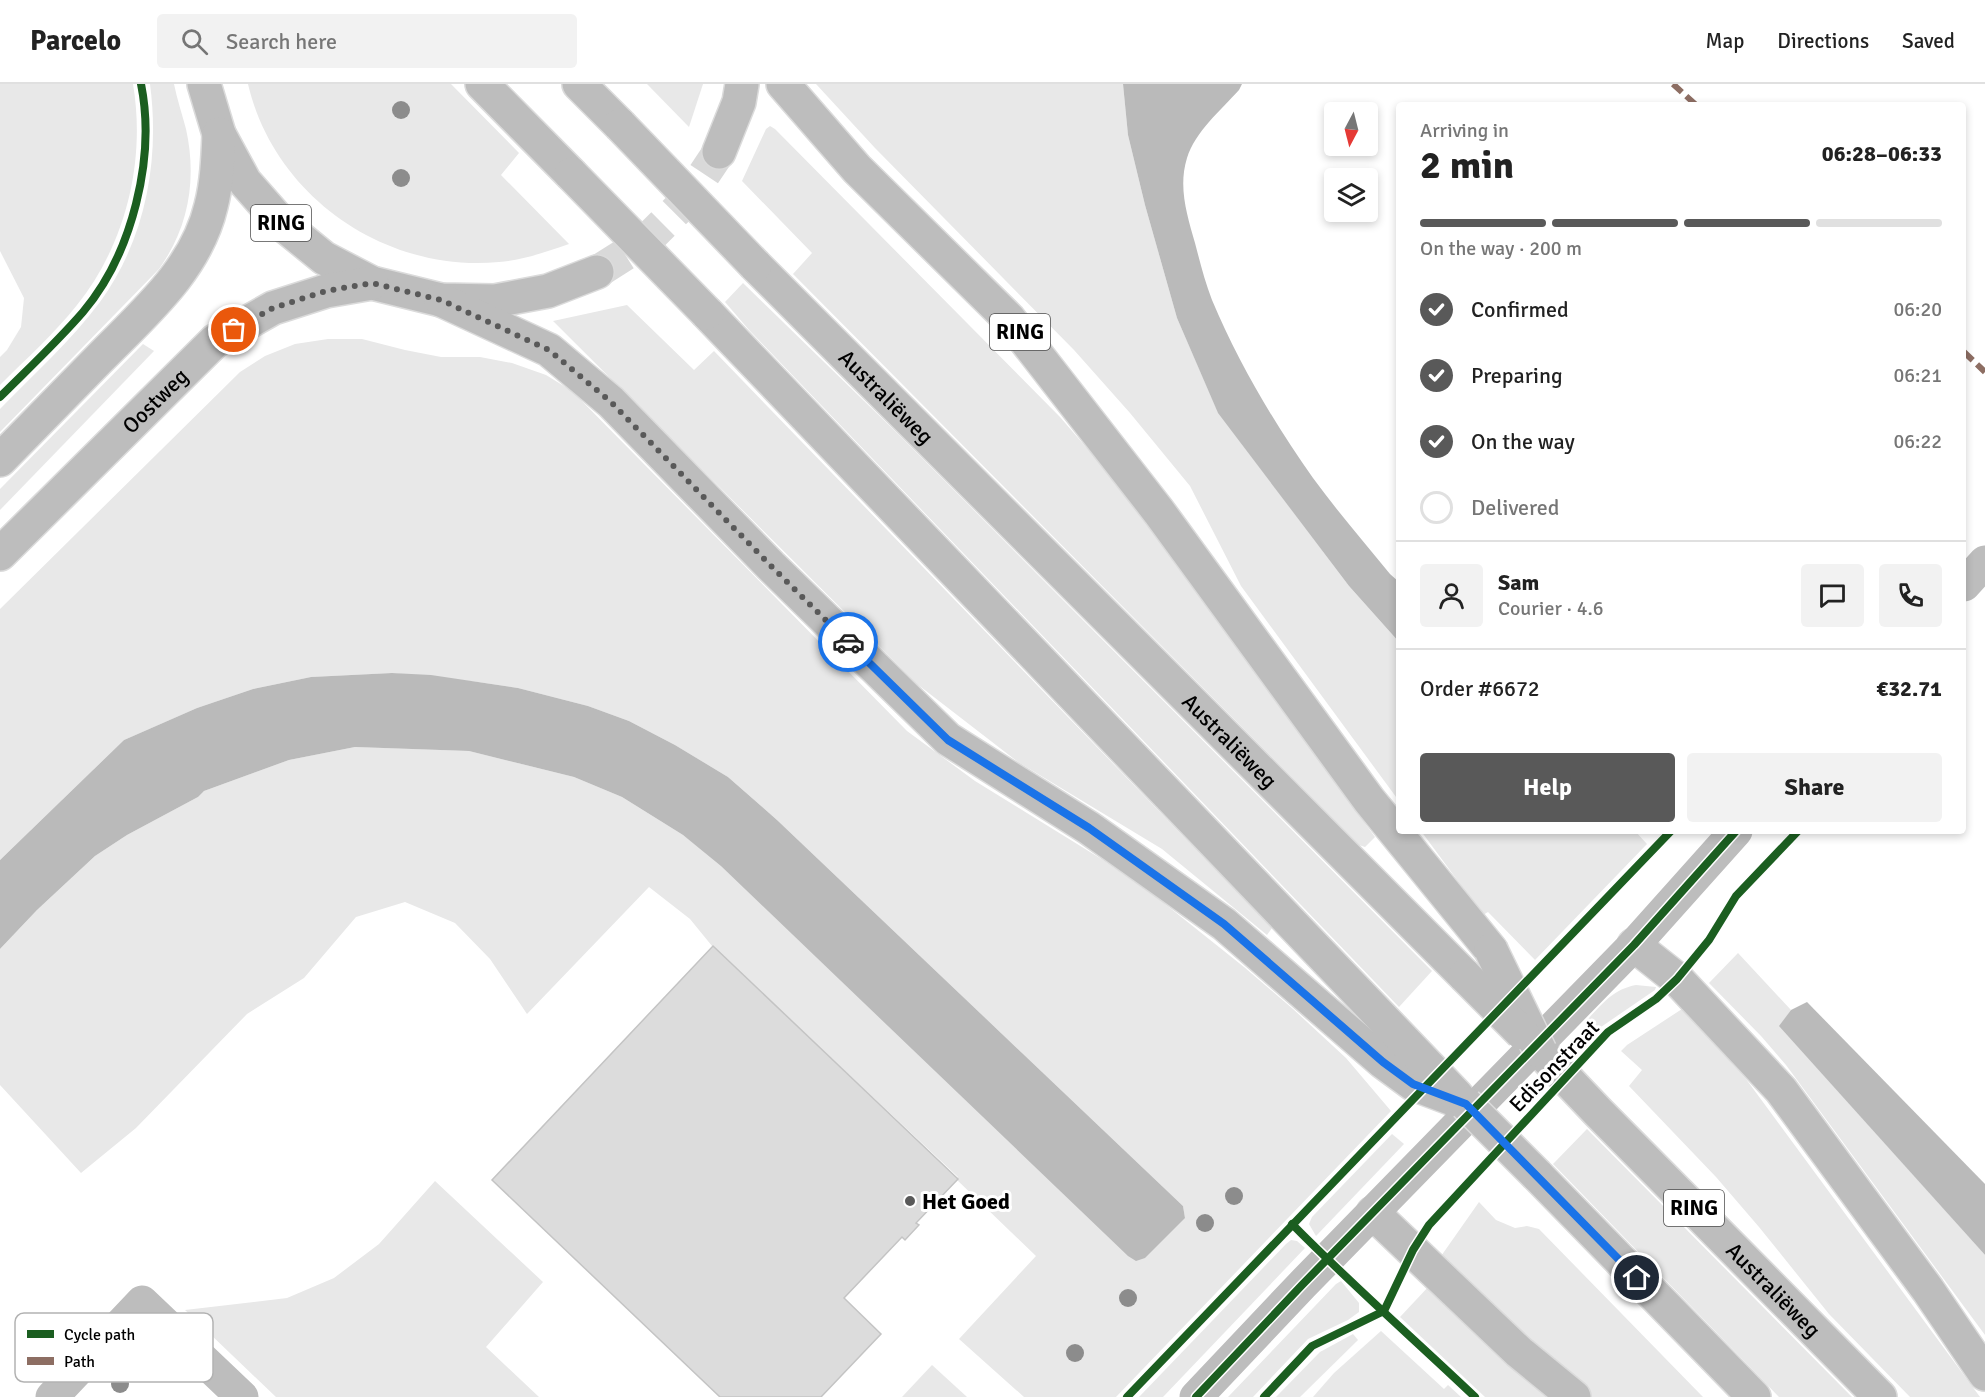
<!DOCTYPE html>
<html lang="en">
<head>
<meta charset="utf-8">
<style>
  body { margin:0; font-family:Signika,sans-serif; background:#f2f2f2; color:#222; height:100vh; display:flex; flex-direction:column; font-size:22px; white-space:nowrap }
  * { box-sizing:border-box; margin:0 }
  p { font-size:20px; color:#767676 }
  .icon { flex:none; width:33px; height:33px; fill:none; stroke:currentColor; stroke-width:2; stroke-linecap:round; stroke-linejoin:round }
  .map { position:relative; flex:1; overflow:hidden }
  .panel { position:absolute; left:1396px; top:18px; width:570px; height:732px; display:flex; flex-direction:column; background:#fff; border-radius:6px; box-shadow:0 3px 9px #0003 }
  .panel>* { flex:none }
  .needle { width:39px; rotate:187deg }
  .controls { position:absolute; left:1324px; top:18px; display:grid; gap:12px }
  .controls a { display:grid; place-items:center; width:54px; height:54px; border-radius:6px; background:#fff; box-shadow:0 3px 9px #0003; font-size:30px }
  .pin { position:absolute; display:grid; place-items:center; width:51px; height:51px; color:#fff; margin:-26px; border:3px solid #fff; border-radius:50%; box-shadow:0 2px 6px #0007 }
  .courier { position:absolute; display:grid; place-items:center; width:60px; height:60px; margin:-30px; border:4px solid #1a73e8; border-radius:50%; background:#fff; color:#222; box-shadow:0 2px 8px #0007 }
  .headline em { font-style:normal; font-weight:700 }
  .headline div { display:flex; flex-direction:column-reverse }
  .headline { display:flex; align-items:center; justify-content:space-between; height:102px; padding:0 24px }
  h1 { font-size:39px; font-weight:700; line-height:45px }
  .bar { display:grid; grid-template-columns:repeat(4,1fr); gap:9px 6px; align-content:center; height:72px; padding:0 24px }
  .bar i { height:8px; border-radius:4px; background:#e0e0e0 }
  .bar .current { background:#595959 }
  .bar p { grid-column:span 4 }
  .line { display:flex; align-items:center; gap:15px; padding:0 24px; border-top:2px solid #e0e0e0 }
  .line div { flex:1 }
  .round { display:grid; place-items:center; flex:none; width:63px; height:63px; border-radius:6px; background:#f2f2f2 }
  ol { padding:0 24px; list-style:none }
  li { display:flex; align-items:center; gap:18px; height:66px }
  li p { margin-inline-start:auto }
  li .icon { padding:6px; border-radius:50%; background:#595959; color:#fff; stroke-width:4 }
  li:last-child { color:#767676 }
  li i { width:33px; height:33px; border:3px solid #e0e0e0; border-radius:50% }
  .primary-button { display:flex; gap:12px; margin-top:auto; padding:12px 24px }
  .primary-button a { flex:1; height:69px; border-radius:6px; background:#595959; color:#fff; font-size:24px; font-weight:700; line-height:69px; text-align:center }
  .primary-button a+a { background:#f2f2f2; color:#222 }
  header { display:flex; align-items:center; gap:36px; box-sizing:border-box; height:84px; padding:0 30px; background:#fff; border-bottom:2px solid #e0e0e0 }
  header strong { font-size:28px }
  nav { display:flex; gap:33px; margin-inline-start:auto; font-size:21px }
  .search { width:420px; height:54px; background:#f2f2f2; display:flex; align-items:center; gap:15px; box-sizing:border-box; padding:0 21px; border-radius:6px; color:#767676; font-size:22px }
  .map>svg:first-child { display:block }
  .green { fill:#e8e8e8 }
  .water { fill:#bababa }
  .building { fill:#dcdcdc; stroke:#c4c4c4; stroke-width:1.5 }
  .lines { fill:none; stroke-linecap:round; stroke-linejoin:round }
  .major-tunnel { stroke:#d9d9d9; stroke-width:33; stroke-dasharray:33 16; stroke-linecap:butt }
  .major-casing { stroke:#dbdbdb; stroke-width:36 }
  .minor { stroke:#bdbdbd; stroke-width:33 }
  .major { stroke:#bdbdbd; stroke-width:33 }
  .major-bridge-casing { stroke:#dbdbdb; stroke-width:36; stroke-linecap:butt }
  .major-bridge { stroke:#bdbdbd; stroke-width:33 }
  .quiet { stroke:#8d6e63; stroke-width:6; stroke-dasharray:12 6; stroke-linecap:butt }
  .cycleway-casing { stroke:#fff; stroke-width:11 }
  .cycleway { stroke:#1b5e20; stroke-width:8 }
  .tree { fill:#8c8c8c }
  .done { stroke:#595959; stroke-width:6; stroke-dasharray:0 10.8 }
  .route { stroke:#1a73e8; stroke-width:8 }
  .poi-dot { fill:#595959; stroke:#fff; stroke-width:2 }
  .labels { text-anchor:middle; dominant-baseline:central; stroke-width:6; stroke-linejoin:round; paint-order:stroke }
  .shield { fill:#fff; stroke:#4c4c4c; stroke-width:1.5 }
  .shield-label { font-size:21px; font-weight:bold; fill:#000 }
  .street-label { font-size:22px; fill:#000; stroke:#fff }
  .poi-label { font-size:22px; font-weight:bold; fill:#000; stroke:#fff; text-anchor:start }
  .key { fill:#fff; stroke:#b2b2b2; stroke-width:1.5 }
  .key-label { font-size:16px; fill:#000 }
</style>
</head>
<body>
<header>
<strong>Parcelo</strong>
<div class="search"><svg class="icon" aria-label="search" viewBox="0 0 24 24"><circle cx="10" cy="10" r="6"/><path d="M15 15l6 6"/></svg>Search here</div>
<nav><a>Map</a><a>Directions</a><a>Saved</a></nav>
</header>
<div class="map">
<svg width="1985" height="1313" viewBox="0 0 1985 1313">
  <rect width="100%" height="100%" fill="#fff"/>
  <g class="green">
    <path d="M0,0H133C146,77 126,160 77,221C54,250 26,275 0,301V273L7,266L21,243L24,214L0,167Z"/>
    <path d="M150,0H174C177,15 182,30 186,45C197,95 189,143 159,185L0,348V325C34,290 71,257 100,218C146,155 160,75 150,0Z"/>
    <path d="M248,0H451L519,69L501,91L569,160C546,168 523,176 499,178C385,189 274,112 248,0Z"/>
    <path d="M647,0H703L689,43Z"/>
    <path d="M816,0H1123L1128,51L1145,121L1177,234L1218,328L1349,502L1399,558V717L1241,502L1190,402L1130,329L1074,266L875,64Z"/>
    <path d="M770,42L775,45L1060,333L1116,398L1375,753L1365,763L1359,761L793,190L812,169L742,97L766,45Z"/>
    <path d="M743,199L899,351L1432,887L1399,923L749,246L725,218Z"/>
    <path d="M627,221L694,286L714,267L1272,844L1267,851L1162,765L1018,678L917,600L553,237Z"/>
    <path d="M328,255H362L405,266L441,273H480L512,279L546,291L572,307L907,647L975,697L1103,776L1160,816L1244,883L1293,925L1346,974L1391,1027L1116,1313H1024L959,1255L1036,1172L956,1095L958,1093L712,862L690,835L649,803L527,930L490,875L455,839L405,818L356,833L304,894L247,930L136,1044L81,1089L0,1001V865L37,826L95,772L127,751L198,713L204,707L289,676L355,663L469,667L574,693L622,713L683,751L1185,1134L1183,1122L777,736L728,693L675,661L629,637L588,622L518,604L478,598L392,589L311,593L253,605L197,624L124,656L0,776V525L240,288L265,272L295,260Z"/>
    <path d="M143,260L154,267L0,426V405Z"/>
    <path d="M1421,747H1635L1647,760L1535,876L1488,828L1483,831Z"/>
    <path d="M1738,869L1791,926L1780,942L1985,1171V1251L1786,981L1761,952L1709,899Z"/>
    <path d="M1636,901L1656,903L1655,906L1598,945L1588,935C1603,919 1614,905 1636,901Z"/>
    <path d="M1682,925L1746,995L1980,1313H1910L1829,1230L1759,1143L1716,1093L1629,1002L1642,986L1621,967L1627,961Z"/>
    <path d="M1587,1045L1852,1313H1779L1553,1080Z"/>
    <path d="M1392,1050L1404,1060L1316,1152L1309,1140L1312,1133Z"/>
    <path d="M435,1097L543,1198L486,1263L539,1313H276L185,1226L287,1214L334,1194L379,1160Z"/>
    <path d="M1479,1118L1496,1136L1515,1144L1527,1142L1539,1145L1703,1313H1588L1439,1175Z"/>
    <path d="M1291,1156L1297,1157L1305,1164L1163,1313H1139L1286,1160Z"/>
    <path d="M1341,1197L1359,1219V1228L1348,1236L1308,1255L1253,1313H1228L1336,1200Z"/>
    <path d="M1430,1201L1551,1313H1485L1400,1233Z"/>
    <path d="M1381,1247L1444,1305L1448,1301L1461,1313H1313L1334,1289Z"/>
    <path d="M1353,1250L1358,1256L1300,1313H1276L1320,1268Z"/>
    <path d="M932,1281L967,1313H902Z"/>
  </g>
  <g class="water">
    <path d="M1123,0H1242L1239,6C1221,26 1195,48 1187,74C1178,103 1187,131 1195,159C1200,178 1205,198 1212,216C1238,278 1274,339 1313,394C1337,427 1364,458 1390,490L1399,498V558L1349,502L1218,329L1177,234L1145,121L1128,51Z"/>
    <path d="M392,589L431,591L518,604L588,622L629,637L675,661L728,693L777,736L1183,1122L1185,1134L1145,1174L1136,1177L1128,1172L721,782L683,751L622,713L574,693L469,667L355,663L289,676L204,707L198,713L127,751L95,772L37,826L0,865V776L124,656L197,624L253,605L311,593Z"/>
    <path d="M1807,918L1985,1100V1171L1779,942L1791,926Z"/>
  </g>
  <path class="building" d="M713,862L958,1095L916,1139L919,1141L905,1156L902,1153L844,1214L881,1250L821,1313H720L492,1096Z"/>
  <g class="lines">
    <path class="major-tunnel" d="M597,188L646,157L687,116L719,68"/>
    <g class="major-casing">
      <g id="major">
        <path d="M204,0L219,50L245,98L281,139L324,174L372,199L441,216L495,217L548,207L597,188"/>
        <path d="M482,0L571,90"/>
        <path d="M579,0L620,41"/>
        <path d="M783,0L857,85L1009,235L1159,428L1369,716L1491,866"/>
        <path d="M719,68L739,18L742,0"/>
        <path id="s1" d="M755,181L1465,892"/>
        <path d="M441,216L549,266L611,318L771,482L948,655L1089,744L1224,840L1383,978L1413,1000L1466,1020"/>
        <path d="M707,229L1457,1012"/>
        <path d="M0,376C33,342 66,309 99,275C143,230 196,186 211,122C217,99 218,74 219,50"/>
        <path id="s2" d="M0,470L215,257L273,224L326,207L372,199"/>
        <path d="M1634,861L1677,895L1781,1006L1928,1206L1985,1290"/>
        <path id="s3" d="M1540,967L1598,1028L1880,1313"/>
        <path d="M1537,1091L1754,1313"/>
        <path d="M1373,1129L1519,1268L1574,1313"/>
      </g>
    </g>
    <g class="minor">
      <path d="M1964,501L1985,478"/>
      <path d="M52,1313L142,1218L242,1313"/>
      <path d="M1196,1313L1302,1201L1634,861L1736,747"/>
    </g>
    <use href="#major" class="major"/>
    <g class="major-bridge-casing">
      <g id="major-bridge">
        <path d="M620,41L755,181"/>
        <path d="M571,90L707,229"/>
        <path d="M1491,866L1540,967"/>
        <path d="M1465,892L1522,949"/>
        <path d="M1466,1020L1537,1091"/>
      </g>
    </g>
    <use href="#major-bridge" class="major-bridge"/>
    <g class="quiet">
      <path d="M1673,0L1696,21"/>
      <path d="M1964,268L1985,288"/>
    </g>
    <g class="cycleway-casing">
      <g id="cycleway">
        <path d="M0,313C28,285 57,258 83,228C132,170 156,74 141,0"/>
        <path d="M1292,1140C1351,1200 1414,1255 1475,1313"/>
        <path d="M1127,1313L1671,747"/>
        <path d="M1196,1313L1302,1201L1634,861L1736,747"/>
        <path d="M1264,1313L1312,1262L1384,1227L1413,1166L1429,1141L1608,948L1656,915L1677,895L1709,856L1736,812L1798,747"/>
      </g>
    </g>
    <use href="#cycleway" class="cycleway"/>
  </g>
  <g class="tree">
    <circle cx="401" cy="26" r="9"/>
    <circle cx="401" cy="94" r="9"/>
    <circle cx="1234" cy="1112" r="9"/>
    <circle cx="1205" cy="1139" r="9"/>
    <circle cx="1128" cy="1214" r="9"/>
    <circle cx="1075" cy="1269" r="9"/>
    <circle cx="120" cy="1300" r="9"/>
  </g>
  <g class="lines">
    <path class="done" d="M234,246L273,224L326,207L372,199L441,216L549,266L611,318L771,482L848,558"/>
    <path class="route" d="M848,558L948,656L1089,744L1224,840L1383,978L1413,1000L1466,1020L1637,1194"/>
  </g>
  <circle class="poi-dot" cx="910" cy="1117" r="6"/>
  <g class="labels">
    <g class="shield">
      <rect x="251" y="121" width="60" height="36" rx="4.5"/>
      <rect x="990" y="230" width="60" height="36" rx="4.5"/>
      <rect x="1664" y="1106" width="60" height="36" rx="4.5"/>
    </g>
    <g class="shield-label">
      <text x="281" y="139">RING</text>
      <text x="1020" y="248">RING</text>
      <text x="1694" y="1124">RING</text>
    </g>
    <g class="street-label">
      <text stroke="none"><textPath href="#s1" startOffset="186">Australiëweg</textPath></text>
      <text stroke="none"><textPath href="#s2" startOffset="218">Oostweg</textPath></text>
      <text stroke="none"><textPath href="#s1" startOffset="672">Australiëweg</textPath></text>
      <text transform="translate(1554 982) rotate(-46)">Edisonstraat</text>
      <text stroke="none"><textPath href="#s3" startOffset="334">Australiëweg</textPath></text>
    </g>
    <g class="poi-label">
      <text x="922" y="1117">Het Goed</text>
    </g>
  </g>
  <rect x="15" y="1229" width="198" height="69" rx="9" class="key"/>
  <rect x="27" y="1246" width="27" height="8" fill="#1b5e20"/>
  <rect x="27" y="1273" width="27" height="8" fill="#8d6e63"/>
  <g class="key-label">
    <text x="64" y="1256">Cycle path</text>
    <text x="64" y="1283">Path</text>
  </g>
</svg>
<div class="controls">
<a><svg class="needle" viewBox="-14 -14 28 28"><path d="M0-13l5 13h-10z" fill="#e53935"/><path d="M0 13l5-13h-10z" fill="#767676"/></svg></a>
<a><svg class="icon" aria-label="layers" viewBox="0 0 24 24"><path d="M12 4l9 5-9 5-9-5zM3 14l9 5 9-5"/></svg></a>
</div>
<div class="pin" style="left:234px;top:246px;background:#ea580c"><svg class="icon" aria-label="bag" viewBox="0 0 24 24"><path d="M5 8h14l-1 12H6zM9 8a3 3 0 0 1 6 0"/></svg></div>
<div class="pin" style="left:1637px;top:1194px;background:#1f2937"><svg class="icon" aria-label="home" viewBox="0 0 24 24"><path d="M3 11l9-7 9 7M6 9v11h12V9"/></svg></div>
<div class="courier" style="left:848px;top:558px"><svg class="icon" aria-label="car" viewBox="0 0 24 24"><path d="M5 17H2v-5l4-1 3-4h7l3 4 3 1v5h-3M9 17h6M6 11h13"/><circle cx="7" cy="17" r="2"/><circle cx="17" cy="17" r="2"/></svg></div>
<section class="panel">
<div class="headline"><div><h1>2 min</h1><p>Arriving in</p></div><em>06:28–06:33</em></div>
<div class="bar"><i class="current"></i><i class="current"></i><i class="current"></i><i></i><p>On the way · 200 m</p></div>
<ol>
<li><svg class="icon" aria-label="check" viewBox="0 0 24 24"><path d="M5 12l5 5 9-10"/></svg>Confirmed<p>06:20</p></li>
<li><svg class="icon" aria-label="check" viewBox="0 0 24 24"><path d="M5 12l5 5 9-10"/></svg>Preparing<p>06:21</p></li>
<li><svg class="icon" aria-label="check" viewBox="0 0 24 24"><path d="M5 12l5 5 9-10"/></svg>On the way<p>06:22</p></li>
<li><i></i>Delivered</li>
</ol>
<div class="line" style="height:108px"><a class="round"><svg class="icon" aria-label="person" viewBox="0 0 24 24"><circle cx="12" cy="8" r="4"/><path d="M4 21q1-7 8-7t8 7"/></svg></a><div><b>Sam</b><p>Courier · 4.6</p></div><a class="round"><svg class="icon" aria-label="chat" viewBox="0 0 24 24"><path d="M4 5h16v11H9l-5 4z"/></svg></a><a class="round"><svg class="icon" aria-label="phone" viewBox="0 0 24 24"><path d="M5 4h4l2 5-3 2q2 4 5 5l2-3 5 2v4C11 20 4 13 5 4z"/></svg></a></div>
<div class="line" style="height:78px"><div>Order #6672</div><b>€32.71</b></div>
<div class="primary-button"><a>Help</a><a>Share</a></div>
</section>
</div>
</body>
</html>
